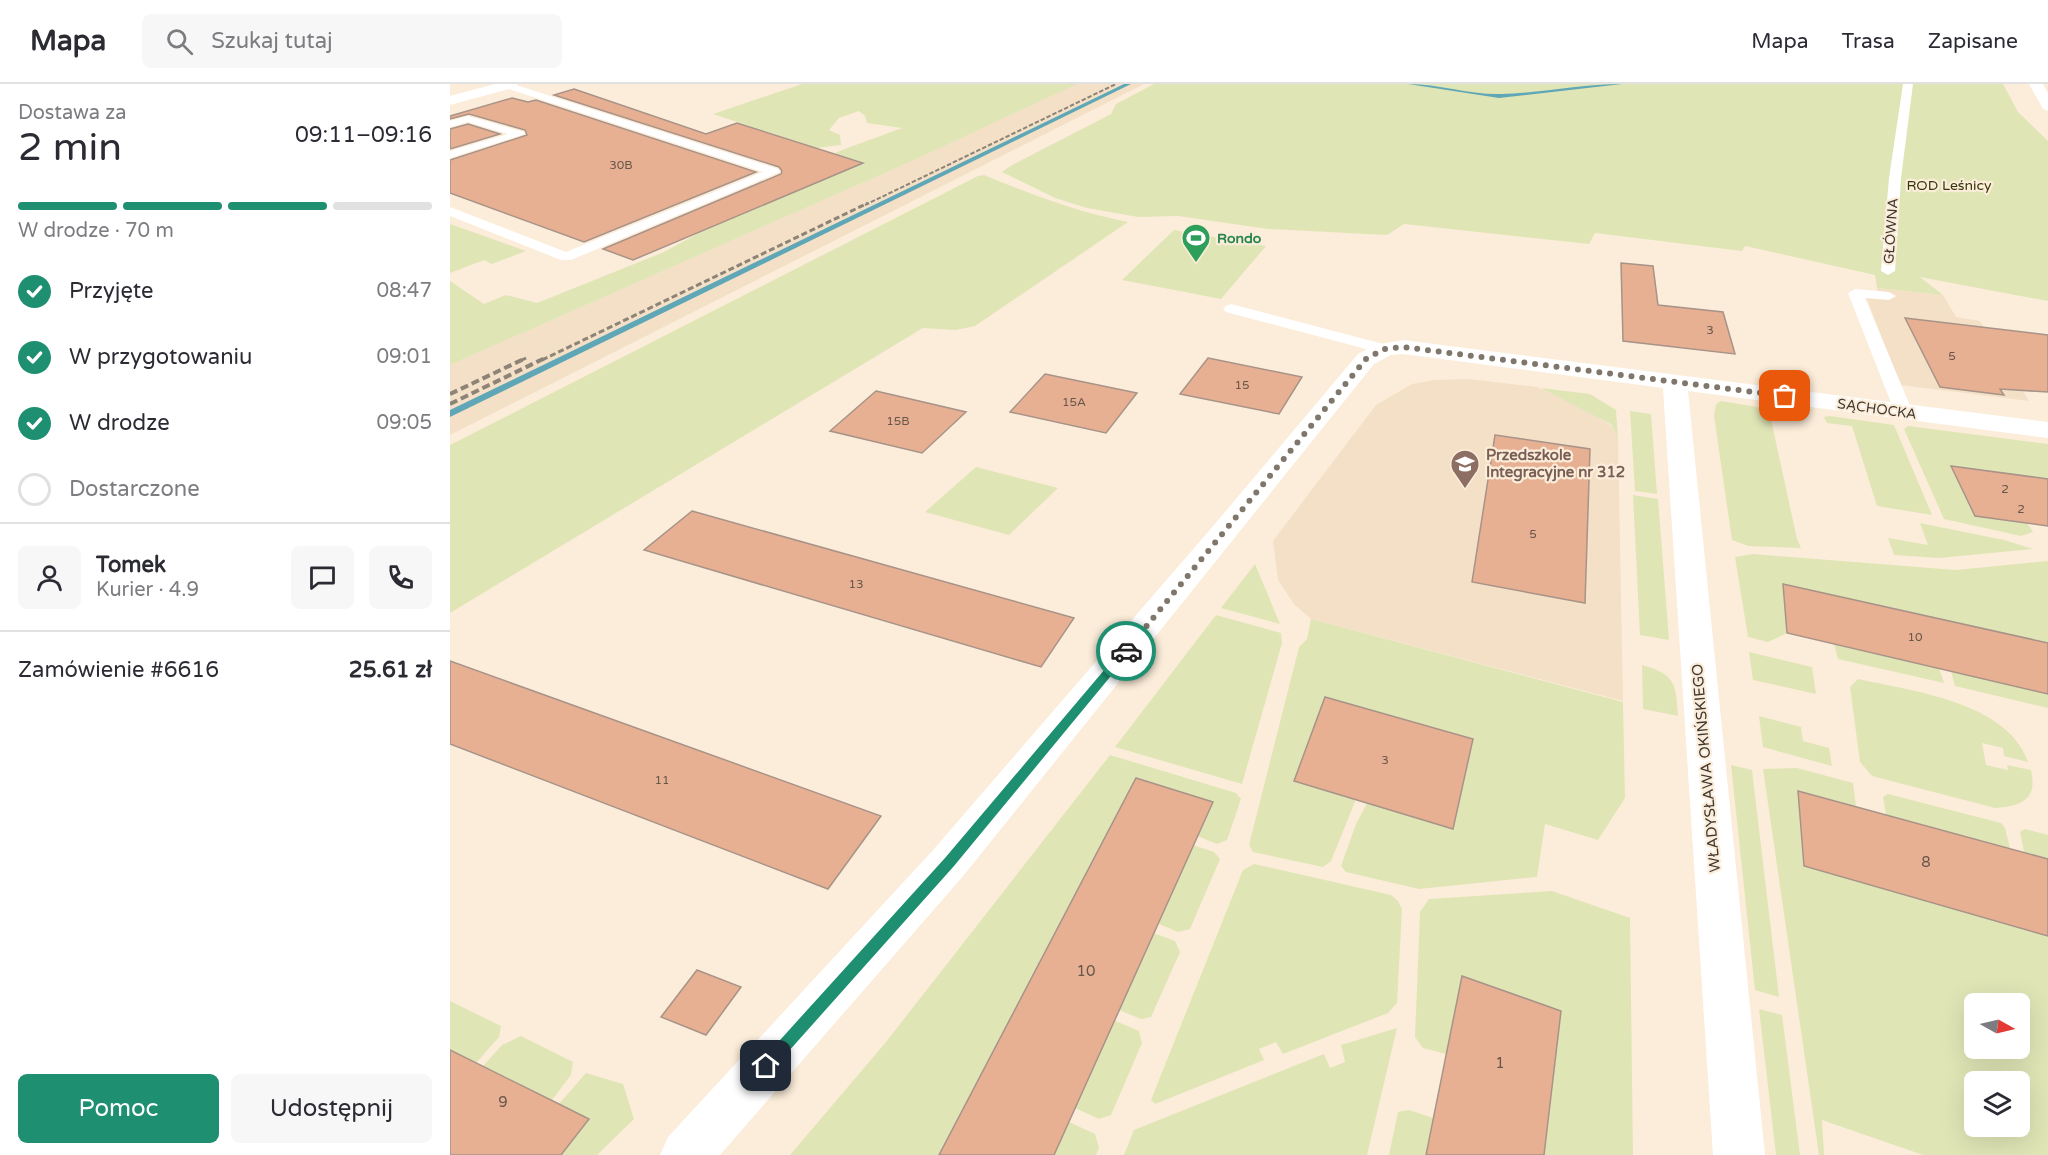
<!DOCTYPE html>
<html lang="pl">
<head>
<meta charset="utf-8">
<style>
  body { margin:0; font-family:"Varela Round",sans-serif; background:#f7f7f7; color:#2b2b33; height:100vh; display:flex; flex-direction:column; font-size:22px; white-space:nowrap }
  * { box-sizing:border-box; margin:0 }
  p { font-size:20px; color:#7c7c81 }
  .icon { flex:none; width:33px; height:33px; fill:none; stroke:currentColor; stroke-width:2; stroke-linecap:round; stroke-linejoin:round }
  .map { position:relative; flex:1; overflow:hidden }
  .drawer { display:flex; flex-direction:column; background:#fff; width:450px }
  .drawer>* { flex:none }
  .needle { width:39px; rotate:98deg }
  .buttons { position:absolute; left:1514px; top:909px; display:grid; gap:12px }
  .buttons a { display:grid; place-items:center; width:66px; height:66px; border-radius:9px; background:#fff; box-shadow:0 6px 24px #0002; font-size:30px }
  .pin { position:absolute; display:grid; place-items:center; width:51px; height:51px; color:#fff; margin:-26px; border-radius:12px; box-shadow:0 3px 9px #0006 }
  .courier { position:absolute; display:grid; place-items:center; width:60px; height:60px; margin:-30px; border:4px solid #1e8f70; border-radius:50%; background:#fff; color:#222; box-shadow:0 2px 8px #0007 }
  .head em { font-style:normal; font-weight:600 }
  .head div { display:flex; flex-direction:column-reverse }
  .head { display:flex; align-items:center; justify-content:space-between; height:102px; padding:0 18px }
  h1 { font-size:39px; font-weight:600; line-height:45px }
  .bar { display:grid; grid-template-columns:repeat(4,1fr); gap:9px 6px; align-content:center; height:72px; padding:0 18px }
  .bar i { height:8px; border-radius:4px; background:#e1e1e2 }
  .bar .active { background:#1e8f70 }
  .bar p { grid-column:span 4 }
  .line { display:flex; align-items:center; gap:15px; padding:0 18px; border-top:2px solid #e1e1e2 }
  .line div { flex:1 }
  .round { display:grid; place-items:center; flex:none; width:63px; height:63px; border-radius:9px; background:#f7f7f7 }
  ol { padding:0 18px; list-style:none }
  li { display:flex; align-items:center; gap:18px; height:66px }
  li p { margin-inline-start:auto }
  li .icon { padding:6px; border-radius:50%; background:#1e8f70; color:#fff; stroke-width:4 }
  li:last-child { color:#7c7c81 }
  li i { width:33px; height:33px; border:3px solid #e1e1e2; border-radius:50% }
  .button { display:flex; gap:12px; margin-top:auto; padding:12px 18px }
  .button a { flex:1; height:69px; border-radius:9px; background:#1e8f70; color:#fff; font-size:24px; font-weight:600; line-height:69px; text-align:center }
  .button a+a { background:#f7f7f7; color:#2b2b33 }
  header { display:flex; align-items:center; gap:36px; box-sizing:border-box; height:84px; padding:0 30px; background:#fff; border-bottom:2px solid #e1e1e2 }
  header strong { font-size:28px }
  nav { display:flex; gap:33px; margin-inline-start:auto; font-size:21px }
  .search { width:420px; height:54px; background:#f7f7f7; display:flex; align-items:center; gap:15px; box-sizing:border-box; padding:0 21px; border-radius:9px; color:#7c7c81; font-size:22px }
  main { display:flex; flex:1; min-height:0 }
  .map>svg:first-child { display:block }
  .built { fill:#f3e0c7 }
  .green { fill:#e0e5b6; fill-rule:evenodd }
  .lines { fill:none; stroke-linecap:round; stroke-linejoin:round }
  .stream { fill:#5fa7b7; fill-rule:evenodd }
  .building { fill:#e7b093; stroke:#a89388; stroke-width:1.5 }
  .service { fill:#fff; fill-rule:evenodd }
  .minor { fill:#fff; fill-rule:evenodd }
  .tertiary { fill:#fff; fill-rule:evenodd }
  .rail-far2 { stroke:#8d8377; stroke-width:2; stroke-dasharray:4.5 2; stroke-linecap:butt }
  .rail-far1 { stroke:#8d8377; stroke-width:3; stroke-dasharray:6 3; stroke-linecap:butt }
  .rail { stroke:#8d8377; stroke-width:4; stroke-dasharray:8 4; stroke-linecap:butt }
  .route { fill:#1e8f70 }
  .done { stroke:#80776c; stroke-width:6; stroke-dasharray:0 10.8 }
  .labels { text-anchor:middle; dominant-baseline:central; stroke-width:4.5; stroke-linejoin:round; paint-order:stroke }
  .number-label { font-size:12px; fill:#68564a }
  .far-park-label { font-size:14px; fill:#35380b; stroke:#fcedda }
  .far-street-label { font-size:14px; fill:#3e3831; stroke:#fcedda }
  .far-leisure-label { font-size:14px; font-weight:bold; fill:#27864d; stroke:#fcedda; text-anchor:start }
  .education-label { font-size:15px; font-weight:bold; fill:#785e54; stroke:#fcedda; text-anchor:start }
  .street-label { font-size:15px; fill:#3e3831; stroke:#fcedda }
  .near-number-label { font-size:15px; fill:#68564a }
</style>
</head>
<body>
<header>
<strong>Mapa</strong>
<div class="search"><svg class="icon" aria-label="search" viewBox="0 0 24 24"><circle cx="10" cy="10" r="6"/><path d="M15 15l6 6"/></svg>Szukaj tutaj</div>
<nav><a>Mapa</a><a>Trasa</a><a>Zapisane</a></nav>
</header>
<main>
<section class="drawer">
<div class="head"><div><h1>2 min</h1><p>Dostawa za</p></div><em>09:11–09:16</em></div>
<div class="bar"><i class="active"></i><i class="active"></i><i class="active"></i><i></i><p>W drodze · 70 m</p></div>
<ol>
<li><svg class="icon" aria-label="check" viewBox="0 0 24 24"><path d="M5 12l5 5 9-10"/></svg>Przyjęte<p>08:47</p></li>
<li><svg class="icon" aria-label="check" viewBox="0 0 24 24"><path d="M5 12l5 5 9-10"/></svg>W przygotowaniu<p>09:01</p></li>
<li><svg class="icon" aria-label="check" viewBox="0 0 24 24"><path d="M5 12l5 5 9-10"/></svg>W drodze<p>09:05</p></li>
<li><i></i>Dostarczone</li>
</ol>
<div class="line" style="height:108px"><a class="round"><svg class="icon" aria-label="person" viewBox="0 0 24 24"><circle cx="12" cy="8" r="4"/><path d="M4 21q1-7 8-7t8 7"/></svg></a><div><b>Tomek</b><p>Kurier · 4.9</p></div><a class="round"><svg class="icon" aria-label="chat" viewBox="0 0 24 24"><path d="M4 5h16v11H9l-5 4z"/></svg></a><a class="round"><svg class="icon" aria-label="phone" viewBox="0 0 24 24"><path d="M5 4h4l2 5-3 2q2 4 5 5l2-3 5 2v4C11 20 4 13 5 4z"/></svg></a></div>
<div class="line" style="height:78px"><div>Zamówienie #6616</div><b>25.61 zł</b></div>
<div class="button"><a>Pomoc</a><a>Udostępnij</a></div>
</section>
<div class="map">
<svg width="1598" height="1071" viewBox="0 0 1598 1071">
  <rect width="100%" height="100%" fill="#fcedda"/>
  <g class="built">
    <path d="M626,0H694L0,351V281L471,73Z"/>
    <path d="M1427,204L1493,211L1506,233L1530,237L1579,317L1450,301L1414,207L1428,208Z"/>
    <path d="M1018,295L1087,303L1123,319L1162,342L1168,355L1173,617L861,535L844,520L828,496L823,457L926,321L962,300L985,296Z"/>
  </g>
  <g class="green">
    <path d="M352,0H627L471,73L0,281V197L34,220L56,211L87,219L214,168L267,139L283,115L392,66L452,44L417,39L415,32L409,27L389,34L379,46L390,51L391,61L366,64L263,30Z"/>
    <path d="M704,0H1553L1568,28L1598,57V217L1470,193L1493,211L1427,204L1425,191L1295,162L1292,167L1145,149L1139,160L954,140L937,151L818,145L728,132L688,133L637,124L605,114L552,88L562,81L661,30L666,20Z"/>
    <path d="M534,91C583,111 626,128 678,138L525,242L506,246L473,244L0,529V361L528,92Z"/>
    <path d="M0,140L76,167L42,180L34,176L0,189Z"/>
    <path d="M724,146L816,162L771,215L672,196Z"/>
    <path d="M1091,304L1140,310L1166,326L1168,355L1162,341Z"/>
    <path d="M1271,317L1344,329L1345,334L1320,331L1347,455L1351,464L1298,462L1282,456L1264,332L1266,320Z"/>
    <path d="M1180,327L1201,330L1207,410L1185,407Z"/>
    <path d="M1380,332L1444,341L1482,431L1427,422L1402,342L1377,339L1374,333Z"/>
    <path d="M1458,342L1598,360V395L1501,382L1525,432L1577,439L1583,448L1571,452L1494,435L1454,345Z"/>
    <path d="M526,383L608,404L559,451L475,428Z"/>
    <path d="M1183,411L1208,415L1219,556L1190,551Z"/>
    <path d="M1470,439L1554,456L1583,465L1489,474L1444,471L1438,454L1478,461Z"/>
    <path d="M1303,470L1506,486L1598,477V559L1333,500L1337,549L1318,558L1298,553L1285,473Z"/>
    <path d="M805,480L830,540L771,524Z"/>
    <path d="M766,531L831,549L832,559L792,700L665,663Z"/>
    <path d="M861,535L1173,618L1175,714L1148,756L1095,740L1087,793L969,805L896,788L891,782L906,740L917,719L1003,745L1023,655L876,614L906,715L881,777L873,783L803,768L799,761L849,563L857,555Z"/>
    <path d="M1384,560L1489,584L1494,599L1388,575Z"/>
    <path d="M1299,568L1362,583L1366,610L1303,596Z"/>
    <path d="M1192,581C1226,590 1226,601 1228,632L1193,625Z"/>
    <path d="M1501,587L1598,610V624L1505,602Z"/>
    <path d="M1408,595C1462,607 1558,618 1578,678L1554,672L1553,664L1532,659L1536,681L1558,686L1557,681L1581,686C1588,716 1571,722 1545,724L1422,692L1410,678L1400,603Z"/>
    <path d="M1309,632L1351,643L1353,657L1379,664L1382,682L1313,663Z"/>
    <path d="M660,671L786,709L791,715L777,756L767,760L747,752L686,694L489,1071H340L436,958Z"/>
    <path d="M1281,681L1302,686L1329,913L1305,906Z"/>
    <path d="M1347,684L1403,699L1406,723L1349,707L1598,852V1071H1473L1372,1036L1374,1071H1369L1313,685ZM1524,920H1569V964H1524ZM1524,998H1569V1042H1524Z"/>
    <path d="M1438,710L1551,739L1555,744L1560,764L1436,731L1433,713Z"/>
    <path d="M1575,745L1598,751V775L1574,768L1570,748Z"/>
    <path d="M743,761L764,768L770,775L740,845L728,848L709,840Z"/>
    <path d="M804,780L941,811L948,817L952,825L947,919L938,929L833,970L826,958L809,965L814,976L705,1020L701,1016L793,786Z"/>
    <path d="M1102,807L1180,834L1183,1071H1094L1110,927L1012,893L996,970L973,964L965,953L970,828L979,815Z"/>
    <path d="M704,849L725,857L730,868L701,933L691,935L669,926Z"/>
    <path d="M0,917L51,942L49,953L26,979L0,966Z"/>
    <path d="M1309,925L1332,931L1350,1071H1326Z"/>
    <path d="M663,936L689,947L692,959L661,1031L649,1035L625,1024Z"/>
    <path d="M947,944L917,1071H674L684,1046L874,970L880,984L895,978L891,961Z"/>
    <path d="M71,952L123,978L121,991L102,1016L33,982L52,961Z"/>
    <path d="M136,989L173,1000L184,1035L147,1071H111L139,1035L109,1020Z"/>
    <path d="M959,1026L983,1034L976,1071H939L948,1028Z"/>
    <path d="M619,1038L645,1050L649,1064L646,1071H604Z"/>
  </g>
  <g class="lines">
    <g class="stream">
      <path d="M674,0H681L0,333V326Z"/>
      <path d="M958,0C989,0 1021,11 1051,10C1091,9 1131,0 1172,0L1049,14Z"/>
    </g>
  </g>
  <g class="building">
    <path d="M124,5L256,50L287,39L413,79L183,176L153,165L331,90L332,87L329,83L104,11Z"/>
    <path d="M62,14L78,18L86,16L306,88L134,158L0,109V76L77,51L75,46L19,30L0,35V32Z"/>
    <path d="M18,40L50,50L0,65V45Z"/>
    <path d="M1171,179L1203,182L1208,221L1273,228L1285,270L1173,257Z"/>
    <path d="M1455,234L1598,251V308L1550,305L1554,311L1490,303Z"/>
    <path d="M758,274L852,293L829,330L730,310Z"/>
    <path d="M595,290L687,309L656,349L560,328Z"/>
    <path d="M426,307L516,328L472,369L380,347Z"/>
    <path d="M1045,351L1140,365L1135,519L1022,498Z"/>
    <path d="M1501,382L1598,395V442L1525,432Z"/>
    <path d="M242,427L624,534L591,583L194,466Z"/>
    <path d="M1333,500L1598,559V610L1337,549Z"/>
    <path d="M0,577L431,732L378,805L0,660Z"/>
    <path d="M875,613L1023,655L1003,745L844,697Z"/>
    <path d="M686,694L763,718L604,1071H489Z"/>
    <path d="M1348,707L1598,775V852L1354,782Z"/>
    <path d="M247,886L291,903L256,951L211,933Z"/>
    <path d="M1012,892L1111,927L1094,1071H976Z"/>
    <path d="M0,966L109,1020L139,1035L111,1071H0Z"/>
  </g>
  <g class="lines">
    <g class="service">
      <path d="M52,0H63L328,85L330,88L121,176H111L0,132V123L116,168L313,88L53,3Z"/>
      <path d="M1453,0H1463L1451,94L1445,187L1438,191L1431,187L1439,94Z"/>
      <path d="M18,32L74,48L75,50L0,74V67L58,50L18,38L0,43V37Z"/>
      <path d="M1405,205L1439,208L1446,212L1439,216L1415,214L1463,329L1460,333H1448L1445,329L1398,209Z"/>
      <path d="M781,220L941,262L943,265L935,270L776,228L773,225L776,222Z"/>
    </g>
    <g class="minor">
      <path d="M1579,0H1593L1598,9V27L1593,25Z"/>
      <path d="M953,256L1598,338V354L1238,307L1315,1071H1263L1213,304L953,270L941,271L924,280L514,791L270,1071H210L218,1053L484,765L764,441L908,270L925,261Z"/>
    </g>
    <path class="tertiary" d="M45,0H68L66,3L0,21V12Z"/>
    <path class="rail-far2" d="M415,121L666,0"/>
    <g class="rail-far1">
      <path d="M72,276L76,274"/>
      <path d="M92,276L418,119"/>
    </g>
    <g class="rail">
      <path d="M0,310L76,274"/>
      <path d="M0,320L95,274"/>
    </g>
  </g>
  <path class="route" d="M676,563L679,565V570L504,782L321,987L316,989L311,987L309,982L311,977L495,774L672,565Z"/>
  <g class="lines">
    <path class="done" d="M676,567L916,275L934,265L953,263L1335,312"/>
  </g>
  <defs>
    <g id="stadium-pin" transform="scale(1.5)"><path d="M0 17L-7.5 6A9.5 9.5 0 1 1 7.5 6Z" fill="#2e9e5b" stroke="#fcedda"/><path d="M0-5a6.5 5 0 1 0 0 10a6.5 5 0 1 0 0-10ZM-3.5-1.8h7v3.6h-7Z" fill="#fff"/></g>
    <g id="school-pin" transform="scale(1.5)"><path d="M0 17L-7.5 6A9.5 9.5 0 1 1 7.5 6Z" fill="#8d6e63" stroke="#fcedda"/><path d="M0-5L7-2L0 1L-7-2ZM-4 1L0 2.5L4 1V4Q0 6-4 4Z" fill="#fff"/></g>
  </defs>
  <g fill-rule="evenodd">
    <use href="#stadium-pin" x="746" y="154"/>
    <use href="#school-pin" x="1015" y="380"/>
  </g>
  <g class="labels">
    <g class="number-label">
      <text x="171" y="81">30B</text>
      <text x="1260" y="246">3</text>
      <text x="1502" y="272">5</text>
      <text x="792" y="301">15</text>
      <text x="624" y="318">15A</text>
      <text x="448" y="337">15B</text>
      <text x="1555" y="405">2</text>
      <text x="1571" y="425">2</text>
      <text x="1083" y="450">5</text>
      <text x="406" y="500">13</text>
      <text x="1465" y="553">10</text>
      <text x="935" y="676">3</text>
      <text x="212" y="696">11</text>
    </g>
    <g class="far-park-label">
      <text x="1499" y="101">ROD Leśnicy</text>
    </g>
    <g class="far-street-label">
      <text transform="translate(1441 147) rotate(-86)">GŁÓWNA</text>
      <text transform="translate(1427 325) rotate(8)">SĄCHOCKA</text>
    </g>
    <g class="far-leisure-label">
      <text x="767" y="154">Rondo</text>
    </g>
    <g class="education-label">
      <text x="1036" y="371">Przedszkole<tspan x="1036" dy="17">Integracyjne nr 312</tspan></text>
    </g>
    <g class="street-label">
      <text transform="translate(1256 684) rotate(-95)">WŁADYSŁAWA OKIŃSKIEGO</text>
    </g>
    <g class="near-number-label">
      <text x="1476" y="778">8</text>
      <text x="636" y="887">10</text>
      <text x="1050" y="979">1</text>
      <text x="53" y="1018">9</text>
    </g>
  </g>
</svg>
<div class="buttons">
<a><svg class="needle" viewBox="-14 -14 28 28"><path d="M0-13l5 13h-10z" fill="#e53935"/><path d="M0 13l5-13h-10z" fill="#7c7c81"/></svg></a>
<a><svg class="icon" aria-label="layers" viewBox="0 0 24 24"><path d="M12 4l9 5-9 5-9-5zM3 14l9 5 9-5"/></svg></a>
</div>
<div class="pin" style="left:1335px;top:312px;background:#ea580c"><svg class="icon" aria-label="bag" viewBox="0 0 24 24"><path d="M5 8h14l-1 12H6zM9 8a3 3 0 0 1 6 0"/></svg></div>
<div class="pin" style="left:316px;top:982px;background:#1f2937"><svg class="icon" aria-label="home" viewBox="0 0 24 24"><path d="M3 11l9-7 9 7M6 9v11h12V9"/></svg></div>
<div class="courier" style="left:676px;top:567px"><svg class="icon" aria-label="car" viewBox="0 0 24 24"><path d="M5 17H2v-5l4-1 3-4h7l3 4 3 1v5h-3M9 17h6M6 11h13"/><circle cx="7" cy="17" r="2"/><circle cx="17" cy="17" r="2"/></svg></div>
</div>
</main>
</body>
</html>
